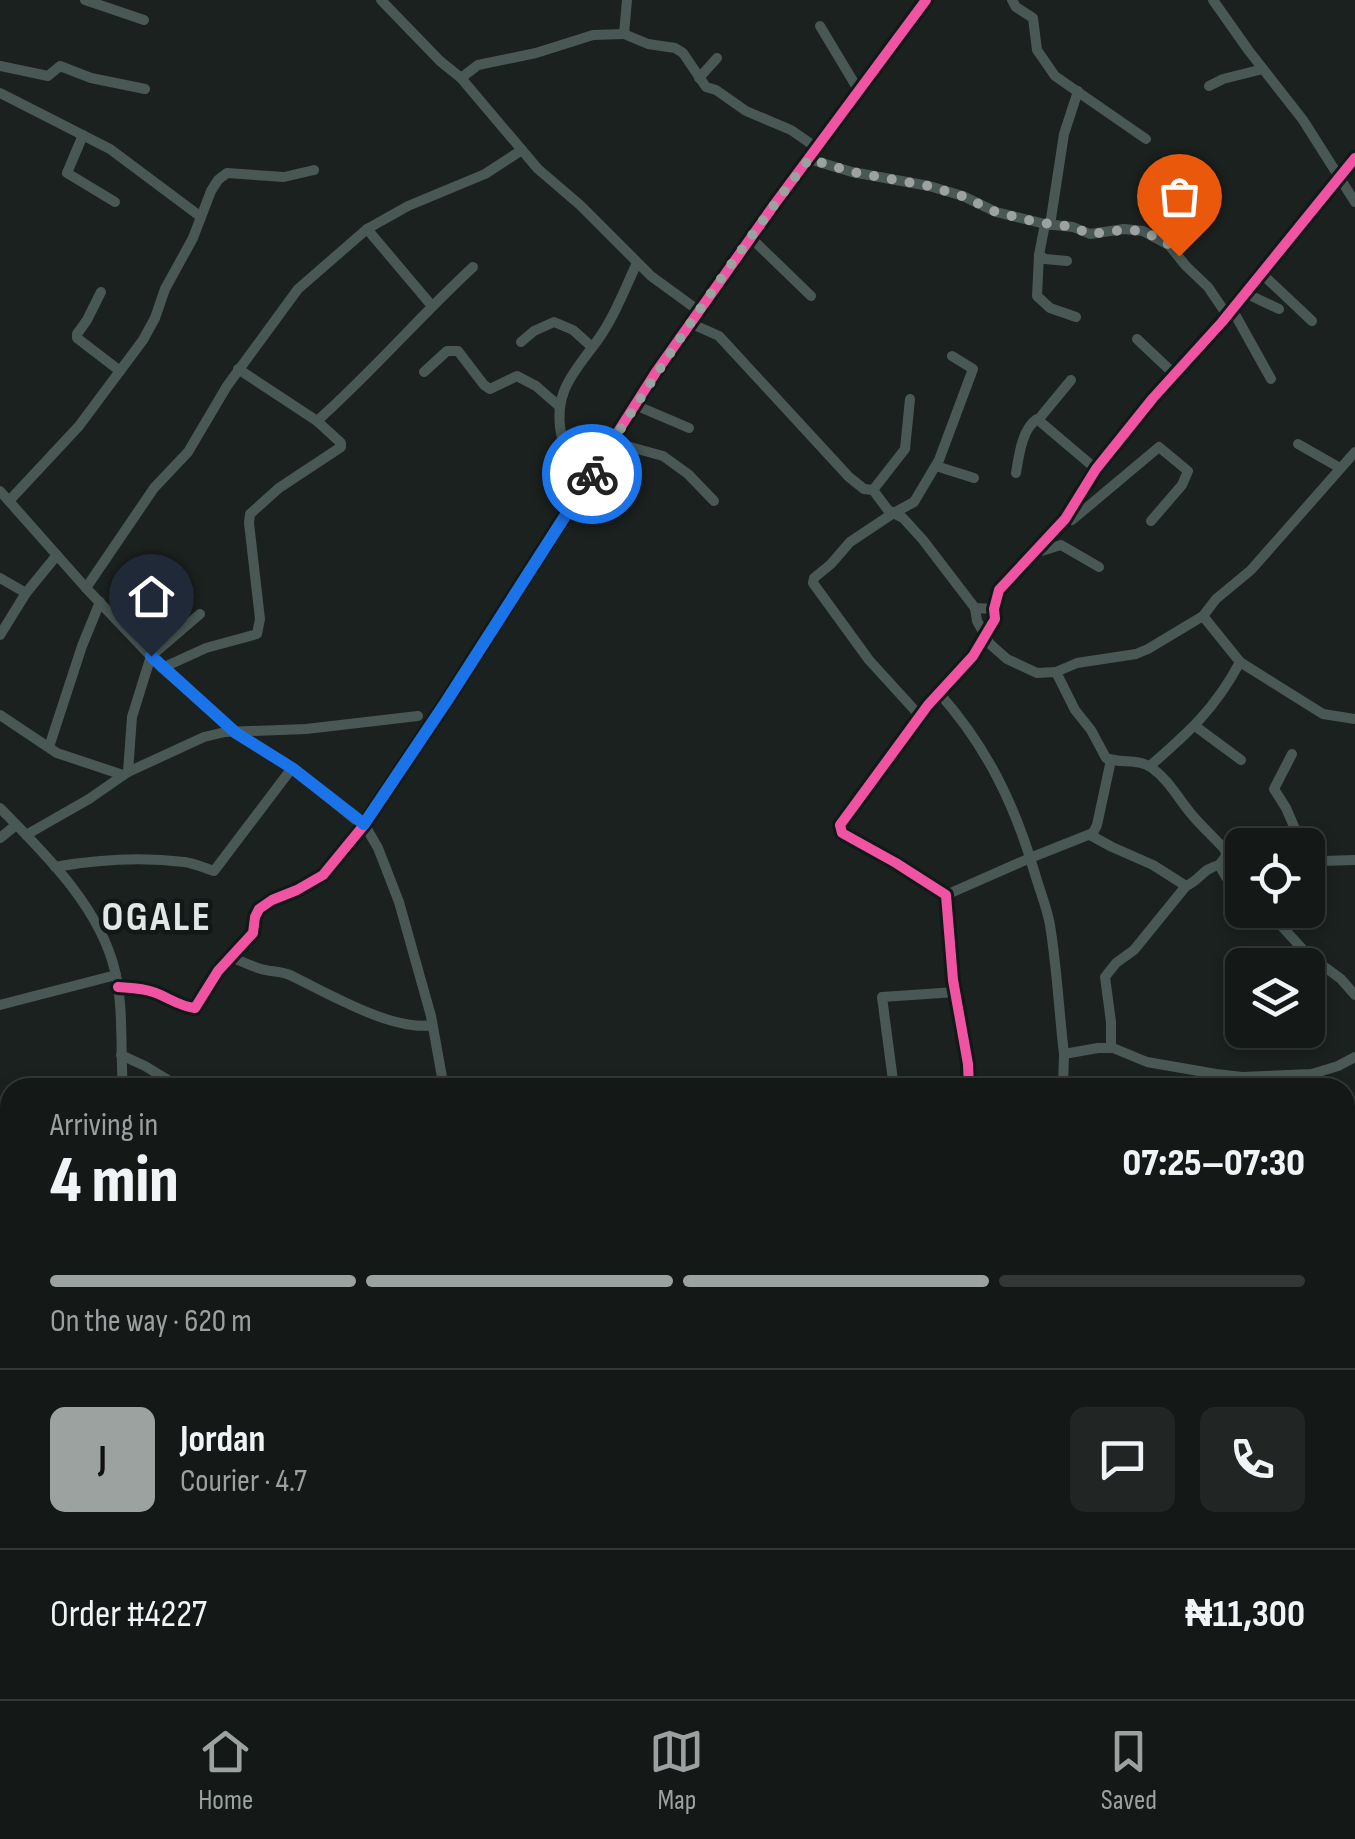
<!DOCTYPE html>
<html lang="en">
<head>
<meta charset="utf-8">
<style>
  body { margin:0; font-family:"Sofia Sans Condensed",sans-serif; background:#212624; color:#f1f3f6; height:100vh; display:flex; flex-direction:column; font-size:38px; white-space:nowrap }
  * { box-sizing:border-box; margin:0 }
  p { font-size:32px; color:#9da0a1 }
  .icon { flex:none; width:55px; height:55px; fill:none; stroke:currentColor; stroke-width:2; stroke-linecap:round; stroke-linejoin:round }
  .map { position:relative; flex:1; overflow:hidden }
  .drawer { position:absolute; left:0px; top:1078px; width:1355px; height:622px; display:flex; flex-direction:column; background:#141917; border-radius:30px 30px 0 0; box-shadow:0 5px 15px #0003,0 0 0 2px #333836 }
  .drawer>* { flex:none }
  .controls { position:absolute; left:1225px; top:828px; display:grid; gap:20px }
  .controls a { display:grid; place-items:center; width:100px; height:100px; border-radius:15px; background:#141917; box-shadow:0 5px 15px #0003,0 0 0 2px #333836; font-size:50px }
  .pin { position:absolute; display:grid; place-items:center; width:85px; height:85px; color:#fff; margin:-102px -42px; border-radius:50% 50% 50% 0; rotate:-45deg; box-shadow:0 0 10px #0007 }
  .pin .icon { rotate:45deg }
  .courier { position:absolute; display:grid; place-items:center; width:100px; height:100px; margin:-50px; border:8px solid #1a73e8; border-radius:50%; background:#fff; color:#222; box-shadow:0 2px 12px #0007 }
  .head em { font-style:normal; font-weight:800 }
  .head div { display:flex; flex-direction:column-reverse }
  .head { display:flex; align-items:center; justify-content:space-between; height:170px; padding:0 50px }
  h1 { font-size:65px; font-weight:800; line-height:75px }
  .bar { display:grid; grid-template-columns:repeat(4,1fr); gap:15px 10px; align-content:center; height:120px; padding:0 50px }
  .bar i { height:12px; border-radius:8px; background:#333836 }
  .bar .active { background:#9ca2a0 }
  .bar p { grid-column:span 4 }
  .line { display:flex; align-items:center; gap:25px; padding:0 50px; border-top:2px solid #333836 }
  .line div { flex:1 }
  .round { display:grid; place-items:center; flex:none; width:105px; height:105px; border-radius:15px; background:#212624 }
  .dock { display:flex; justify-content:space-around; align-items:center; height:140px; border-top:2px solid #333836; background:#141917; font-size:28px; color:#9da0a1 }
  .dock a { display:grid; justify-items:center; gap:5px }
  .dock .active { color:#9ca2a0 }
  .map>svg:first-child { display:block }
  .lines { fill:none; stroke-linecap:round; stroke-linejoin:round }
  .minor { stroke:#495855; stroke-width:10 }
  .cycleway-casing { stroke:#101917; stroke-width:16 }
  .cycleway { stroke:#f153a3; stroke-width:10 }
  .done { stroke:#9ca2a0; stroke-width:10; stroke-dasharray:0 18 }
  .route { stroke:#1a73e8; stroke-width:12 }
  .labels { text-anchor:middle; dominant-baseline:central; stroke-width:9; stroke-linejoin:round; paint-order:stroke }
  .district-label { font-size:42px; font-weight:bold; letter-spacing:2.5px; fill:#e1e7e5; stroke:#101917 }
</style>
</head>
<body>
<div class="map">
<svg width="1355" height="1699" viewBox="0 0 1355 1699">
  <rect width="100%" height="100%" fill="#1b211f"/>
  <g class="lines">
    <g class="minor">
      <path d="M85,0L144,20"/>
      <path d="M381,0L440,61L461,78L538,169L580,205L651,276L699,311"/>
      <path d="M1012,0L1016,7L1033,18L1037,50L1055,76L1146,139"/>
      <path d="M1213,0L1249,51L1303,120L1355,202"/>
      <path d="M820,26L859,91"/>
      <path d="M624,34L648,44L675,48L683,53L706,87L716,90L746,111L791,130L817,148"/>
      <path d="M0,66L48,76L60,66L91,78L145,89"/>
      <path d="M461,78L478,65L536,53L593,35L624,34L627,0"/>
      <path d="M699,78L717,58"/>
      <path d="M1209,86L1223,79L1263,69"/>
      <path d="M0,93L110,149L201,217"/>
      <path d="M83,135L67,173L115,202"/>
      <path d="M809,159L852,172L929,186L963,196L996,212L1045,224L1073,227L1090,234L1124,229L1143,231L1169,245L1186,266L1208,287L1227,315"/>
      <path d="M1045,224L1039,255L1045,259L1067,261"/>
      <path d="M1050,225L1064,134L1078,91"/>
      <path d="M367,229L432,306"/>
      <path d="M750,237L811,296"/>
      <path d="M1039,255L1037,296L1050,308L1076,317"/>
      <path d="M1261,273L1312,321"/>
      <path d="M101,292L87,320L77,334V338L120,371"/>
      <path d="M1245,293L1279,309"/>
      <path d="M1232,309L1271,379"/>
      <path d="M692,324L719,336L849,477L864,489L873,490L888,510L903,518L923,540L975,608L994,609"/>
      <path d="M1137,339L1173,373"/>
      <path d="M521,342L534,331L554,322L573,330L592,347"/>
      <path d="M424,372L447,351H458L484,385L490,389L517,376L536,386L559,406"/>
      <path d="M635,405L689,428"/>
      <path d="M1038,420L1071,380"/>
      <path d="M317,421C372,372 419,317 473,267"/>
      <path d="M612,442L663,456L688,474L714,501"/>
      <path d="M1298,444L1340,468"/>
      <path d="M936,466L974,478"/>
      <path d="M1016,473C1019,455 1022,429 1037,419L1096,469"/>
      <path d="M589,477C568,461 566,459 561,433C553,392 575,371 597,341C614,318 625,288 637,263"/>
      <path d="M873,490L905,449L910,399"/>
      <path d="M0,491L86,588L162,668L236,733L292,768L367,829L378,848L399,902L431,1016L444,1088"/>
      <path d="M9,501L79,426L143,340L155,318L165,289L193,238L211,191L218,180L227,173L284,177L314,170"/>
      <path d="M1065,519L1072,520L1159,447L1188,471L1182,485L1151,521"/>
      <path d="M1038,552L1061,545L1099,567"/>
      <path d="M0,578L26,593"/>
      <path d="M86,588L154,488L188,452L227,386L298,289L367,229L408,206L485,174L522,150"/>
      <path d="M975,608L977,621L990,644L1007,659L1037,673L1056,672L1077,663L1136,654L1148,649L1203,616L1216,599L1251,570L1355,452"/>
      <path d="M1203,616L1240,662L1323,714L1355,719"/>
      <path d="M0,635L26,593L57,555"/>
      <path d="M162,668L206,648L257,634L260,619L249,523L250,514L279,488L341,447V443L317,421L238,369"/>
      <path d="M1056,672L1075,710L1091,730L1106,758C1121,764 1138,758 1152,768C1169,780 1179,800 1193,816C1203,828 1215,838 1225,850L1226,856L1219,865L1226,877L1242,890"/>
      <path d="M939,693C987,747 1015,805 1035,874C1040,891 1047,908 1050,925C1057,968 1059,1012 1064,1054"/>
      <path d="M0,715L57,753L123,775"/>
      <path d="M920,716L869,660L813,583L814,578L831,564L850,542L892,514L914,502L939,460L973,369L952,356"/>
      <path d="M1195,726L1241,760"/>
      <path d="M49,747L82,646L100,602"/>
      <path d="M1292,754L1274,789L1286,808L1302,845"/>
      <path d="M1150,766C1189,732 1215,709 1240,662"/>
      <path d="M128,772L132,717L151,656L200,614"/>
      <path d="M0,808C45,854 100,907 115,971C124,1008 120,1050 123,1088"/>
      <path d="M26,835L89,799L128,772L204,737L225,732L306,729L418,716"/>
      <path d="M1090,835L1112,847L1153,865L1186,886"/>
      <path d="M0,838L16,825"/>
      <path d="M1308,866L1321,861L1355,860"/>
      <path d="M55,867C95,860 142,857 184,862C194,863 204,868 214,871L292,768"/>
      <path d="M946,895L1030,858L1093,833L1097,825L1111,760"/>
      <path d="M1267,910L1307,954L1341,979L1355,995"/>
      <path d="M231,957C241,961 251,966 261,969C271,972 282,971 292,976C327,993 394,1032 432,1025"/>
      <path d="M118,987C130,988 142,988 153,992C168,997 180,1007 195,1008L218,971L253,933L255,917L259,909L272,900L297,890L323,875L364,825L446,702L656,372L774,205L926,0"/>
      <path d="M0,1005L116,975"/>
      <path d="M1111,1048V1022L1105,977L1116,963L1134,950L1186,886C1200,880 1202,869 1219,865"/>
      <path d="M121,1055L145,1066L181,1088"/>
      <path d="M894,1088L882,997L956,992"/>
      <path d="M969,1088L968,1064L953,980L946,895L896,863L842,833L840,825L928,705L973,656L995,619L994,609L999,590L1065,519L1096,469L1153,398L1222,322L1355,158"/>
      <path d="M1063,1088L1064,1054L1098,1048H1113L1147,1062L1216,1074L1242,1077L1312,1074L1338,1066L1355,1057"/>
      <path d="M0,1101L10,1102"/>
      <path d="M1345,1375L1355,1376"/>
      <path d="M0,1400L10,1398"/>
      <path d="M0,1579L10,1582"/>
      <path d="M522,1690L542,1699"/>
      <path d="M865,1690V1699"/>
      <path d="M362,1699L367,1690"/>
    </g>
    <g class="cycleway-casing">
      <g id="cycleway">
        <path d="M118,987C130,988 142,988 153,992C168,997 180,1007 195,1008L218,971L253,933L255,917L259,909L272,900L297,890L323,875L364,825L446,702L656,372L774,205L926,0"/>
        <path d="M969,1088L968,1064L953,980L946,895L896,863L842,833L840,825L928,705L973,656L995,619L994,609L999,590L1065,519L1096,469L1153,398L1222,322L1355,158"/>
      </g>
    </g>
    <use href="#cycleway" class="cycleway"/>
  </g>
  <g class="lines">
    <path class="done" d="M592,474C660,366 731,260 809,159L852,172L929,186L962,196L996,212L1036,222L1073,227L1090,234L1124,230L1143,231L1170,245L1179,256"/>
    <path class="route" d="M151,656L236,733L292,768L364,824L446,702L592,474"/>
  </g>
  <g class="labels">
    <g class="district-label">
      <text x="157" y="917">OGALE</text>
    </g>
  </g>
</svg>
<div class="controls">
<a><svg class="icon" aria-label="locate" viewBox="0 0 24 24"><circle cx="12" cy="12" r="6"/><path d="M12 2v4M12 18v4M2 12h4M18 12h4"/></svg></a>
<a><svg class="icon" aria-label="layers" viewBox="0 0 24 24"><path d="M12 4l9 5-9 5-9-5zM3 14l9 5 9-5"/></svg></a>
</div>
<div class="pin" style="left:1179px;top:256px;background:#ea580c"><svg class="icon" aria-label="bag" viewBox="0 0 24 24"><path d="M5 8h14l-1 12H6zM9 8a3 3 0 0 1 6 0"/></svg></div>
<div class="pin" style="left:151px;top:656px;background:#1f2937"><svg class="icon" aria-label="home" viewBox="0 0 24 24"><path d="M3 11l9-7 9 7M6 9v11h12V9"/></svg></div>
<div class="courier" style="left:592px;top:474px"><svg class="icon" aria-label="bike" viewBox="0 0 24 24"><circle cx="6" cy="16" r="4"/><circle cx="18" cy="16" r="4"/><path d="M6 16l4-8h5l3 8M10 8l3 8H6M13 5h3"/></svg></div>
<section class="drawer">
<div class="head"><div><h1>4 min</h1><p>Arriving in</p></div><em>07:25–07:30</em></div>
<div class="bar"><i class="active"></i><i class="active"></i><i class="active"></i><i></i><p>On the way · 620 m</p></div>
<div class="line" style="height:180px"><b class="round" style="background:#9ca2a0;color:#111">J</b><div><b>Jordan</b><p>Courier · 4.7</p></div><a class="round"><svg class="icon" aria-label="chat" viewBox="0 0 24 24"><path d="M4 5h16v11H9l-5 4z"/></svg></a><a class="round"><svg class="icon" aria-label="phone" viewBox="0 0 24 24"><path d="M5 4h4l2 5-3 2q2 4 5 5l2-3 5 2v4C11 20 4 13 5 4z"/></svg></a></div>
<div class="line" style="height:130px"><div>Order #4227</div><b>₦11,300</b></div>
</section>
</div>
<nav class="dock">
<a class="active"><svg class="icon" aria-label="home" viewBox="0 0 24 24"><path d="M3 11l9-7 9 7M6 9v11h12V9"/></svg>Home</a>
<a><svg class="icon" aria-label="map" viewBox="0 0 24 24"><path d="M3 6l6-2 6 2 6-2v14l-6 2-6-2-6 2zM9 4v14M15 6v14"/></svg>Map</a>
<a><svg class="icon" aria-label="saved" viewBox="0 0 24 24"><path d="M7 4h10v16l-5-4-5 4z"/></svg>Saved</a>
</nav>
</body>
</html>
